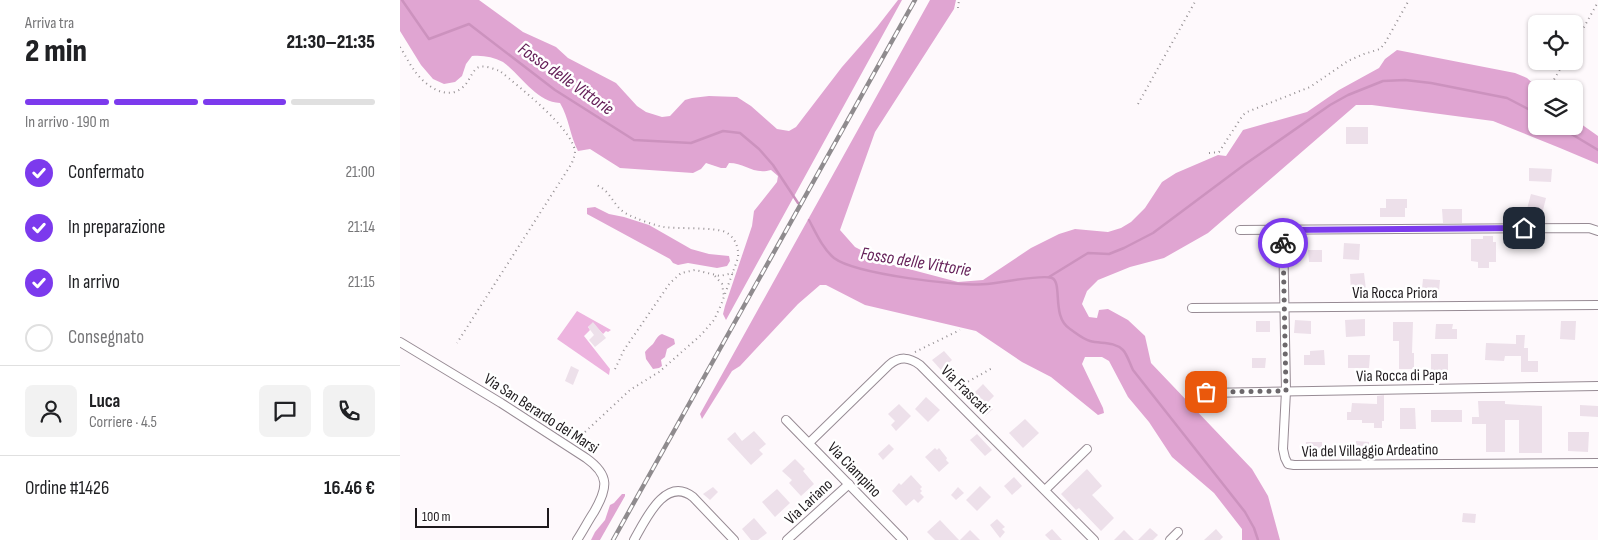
<!DOCTYPE html>
<html lang="it">
<head>
<meta charset="utf-8">
<style>
  body { margin:0; font-family:"Sofia Sans Condensed",sans-serif; background:#f2f2f2; color:#202124; height:100vh; display:flex; flex-direction:column; font-size:19px; white-space:nowrap }
  * { box-sizing:border-box; margin:0 }
  p { font-size:16px; color:#757577 }
  .icon { flex:none; width:28px; height:28px; fill:none; stroke:currentColor; stroke-width:2; stroke-linecap:round; stroke-linejoin:round }
  .map { position:relative; flex:1; overflow:hidden }
  .drawer { display:flex; flex-direction:column; background:#fff; width:400px }
  .drawer>* { flex:none }
  .controls { position:absolute; left:1128px; top:15px; display:grid; gap:10px }
  .controls a { display:grid; place-items:center; width:55px; height:55px; border-radius:8px; background:#fff; box-shadow:0 1px 4px #0004; font-size:25px }
  .scale { position:absolute; left:15px; bottom:12px; width:134px; box-sizing:border-box; padding-left:5px; border:2px solid #1e1a1d; border-top:0; font-size:14px; line-height:18px; white-space:nowrap; color:#1e1a1d; -webkit-text-stroke:4px #fff; paint-order:stroke }
  .pin { position:absolute; display:grid; place-items:center; width:42px; height:42px; color:#fff; margin:-21px; border-radius:10px; box-shadow:0 2px 8px #0006 }
  .courier { position:absolute; display:grid; place-items:center; width:50px; height:50px; margin:-25px; border:4px solid #7c3aed; border-radius:50%; background:#fff; color:#222; box-shadow:0 1px 6px #0007 }
  .headline em { font-style:normal; font-weight:800 }
  .headline div { display:flex; flex-direction:column-reverse }
  .headline { display:flex; align-items:center; justify-content:space-between; height:85px; padding:0 25px }
  h1 { font-size:32px; font-weight:800; line-height:38px }
  .bar { display:grid; grid-template-columns:repeat(4,1fr); gap:8px 5px; align-content:center; height:60px; padding:0 25px }
  .bar i { height:6px; border-radius:4px; background:#e0e0e0 }
  .bar .active { background:#7c3aed }
  .bar p { grid-column:span 4 }
  .line { display:flex; align-items:center; gap:12px; padding:0 25px; border-top:1px solid #e0e0e0 }
  .line div { flex:1 }
  .round { display:grid; place-items:center; flex:none; width:52px; height:52px; border-radius:8px; background:#f2f2f2 }
  ol { padding:0 25px; list-style:none }
  li { display:flex; align-items:center; gap:15px; height:55px }
  li p { margin-inline-start:auto }
  li .icon { padding:5px; border-radius:50%; background:#7c3aed; color:#fff; stroke-width:4 }
  li:last-child { color:#757577 }
  li i { width:28px; height:28px; border:2px solid #e0e0e0; border-radius:50% }
  main { display:flex; flex:1; min-height:0 }
  .map>svg:first-child { display:block }
  .green { fill:#edb4df }
  .forest { fill:#e0a5d2 }
  .lines { fill:none; stroke-linecap:round; stroke-linejoin:round }
  .stream { stroke:#cc92be; stroke-width:2.5 }
  .building { fill:#ede0ea }
  .minor-casing { stroke:#978b94; stroke-width:10 }
  .path { stroke:#969194; stroke-width:2; stroke-dasharray:1 4; stroke-linecap:butt }
  .minor { stroke:#fff; stroke-width:8 }
  .rail-casing { stroke:#8f8b8e; stroke-width:4.5 }
  .rail { stroke:#fff; stroke-width:2.5; stroke-dasharray:8; stroke-linecap:butt }
  .done { stroke:#6c686b; stroke-width:5; stroke-dasharray:0 9 }
  .route { stroke:#7c3aed; stroke-width:6 }
  .labels { text-anchor:middle; dominant-baseline:central; stroke-width:5; stroke-linejoin:round; paint-order:stroke }
  .street-label { font-size:16px; fill:#1e1a1d; stroke:#fff }
  .water-label { font-size:18px; font-style:italic; fill:#66225a; stroke:#fff }
</style>
</head>
<body>
<main>
<section class="drawer">
<div class="headline"><div><h1>2 min</h1><p>Arriva tra</p></div><em>21:30–21:35</em></div>
<div class="bar"><i class="active"></i><i class="active"></i><i class="active"></i><i></i><p>In arrivo · 190 m</p></div>
<ol>
<li><svg class="icon" aria-label="check" viewBox="0 0 24 24"><path d="M5 12l5 5 9-10"/></svg>Confermato<p>21:00</p></li>
<li><svg class="icon" aria-label="check" viewBox="0 0 24 24"><path d="M5 12l5 5 9-10"/></svg>In preparazione<p>21:14</p></li>
<li><svg class="icon" aria-label="check" viewBox="0 0 24 24"><path d="M5 12l5 5 9-10"/></svg>In arrivo<p>21:15</p></li>
<li><i></i>Consegnato</li>
</ol>
<div class="line" style="height:90px"><a class="round"><svg class="icon" aria-label="person" viewBox="0 0 24 24"><circle cx="12" cy="8" r="4"/><path d="M4 21q1-7 8-7t8 7"/></svg></a><div><b>Luca</b><p>Corriere · 4.5</p></div><a class="round"><svg class="icon" aria-label="chat" viewBox="0 0 24 24"><path d="M4 5h16v11H9l-5 4z"/></svg></a><a class="round"><svg class="icon" aria-label="phone" viewBox="0 0 24 24"><path d="M5 4h4l2 5-3 2q2 4 5 5l2-3 5 2v4C11 20 4 13 5 4z"/></svg></a></div>
<div class="line" style="height:65px"><div>Ordine #1426</div><b>16.46 €</b></div>
</section>
<div class="map">
<svg width="1198" height="540" viewBox="0 0 1198 540">
  <rect width="100%" height="100%" fill="#fef9fc"/>
  <path class="green" d="M177,311L211,330L208,332L206,331L203,334L193,323L188,327L190,330L184,336L210,369L209,375L157,339Z"/>
  <g class="forest">
    <path d="M0,0H79L123,32L156,47L168,58L216,83L237,106L246,112L262,117L270,116L285,100L292,98L309,96L337,97L351,106L377,129L389,131L396,127L442,67L477,27L498,0H502L326,320L323,314L325,306L352,226L354,211L377,182L378,176L371,170C353,175 345,163 329,163L326,168H321L306,163L301,169L293,173L220,168L190,149L178,151C170,136 169,118 160,103C136,102 121,75 103,62C93,57 83,55 72,56L66,64L62,76L55,82L44,84L33,79L21,65L0,31Z"/>
    <path d="M530,0H556L554,9L475,132L440,230L455,247L486,263L558,282L583,280L631,248L659,234L675,229L708,232L721,228L731,222L745,208L762,182L776,173L818,155L826,156L843,130L907,112L939,90L979,68L985,59L997,50L1115,73L1127,78L1139,89H1136V126H1174V119L1198,136V164L1160,148L1093,121L972,105H956L808,233L764,258L730,267L698,280L687,291L682,304L689,317L697,318L699,310L708,309L728,320L745,336L751,363L852,469L868,496L880,540H842V529L814,493L772,457L749,422L728,397L709,361L702,357H685L682,364L703,408L704,413L698,415L651,377L622,362L576,331L465,305L426,285H420L398,304L340,366L332,371L302,419L300,414Z"/>
    <path d="M195,207L209,214L224,217L249,225L291,249L309,254L329,256L330,261L327,266L317,268L288,263L278,265L273,263L270,259L187,214V208Z"/>
    <path d="M262,334L274,339L275,344L267,349L265,357L261,360L262,366L259,368L253,369L246,359L245,352C247,349 250,347 253,344C256,340 257,336 262,334Z"/>
    <path d="M222,494H225V496L200,540H191L195,532L205,520L210,505L214,503Z"/>
  </g>
  <g class="lines">
    <g class="stream">
      <path d="M2,0L29,39L69,24L155,90L234,140L291,143L323,131L340,133L359,149L373,165L398,203"/>
      <path d="M1158,126L1198,150"/>
      <path d="M409,220C416,233 423,249 434,258C455,274 560,287 587,284C600,283 642,274 652,278C663,283 651,317 670,329C676,333 683,339 690,341C701,344 714,341 723,350C727,354 730,364 733,370L845,512L854,528L858,540"/>
      <path d="M649,277L688,253L709,254L724,248L753,233L844,165L930,105L948,95L983,81L1005,80L1031,83L1107,98L1136,113"/>
    </g>
  </g>
  <g class="building">
    <rect x="946" y="127" width="22" height="17"/>
    <path d="M1129,168L1152,169L1151,182L1129,181Z"/>
    <path d="M1131,194L1146,198L1142,214L1127,209Z"/>
    <path d="M986,199H1007V208H1005V217H980V208H986Z"/>
    <path d="M1042,209H1062V223H1043Z"/>
    <path d="M1083,236H1093V242H1096V262H1089V268H1078V262L1071,261V239H1083Z"/>
    <path d="M944,243L960,244L959,260L943,259Z"/>
    <path d="M908,250H922V262H909Z"/>
    <path d="M964,273L966,290H951L950,274Z"/>
    <path d="M1023,279L1040,280L1039,291L1022,289Z"/>
    <path d="M965,319V336L946,337L945,320Z"/>
    <path d="M895,320L911,321V334L894,333Z"/>
    <rect x="856" y="321" width="14" height="11"/>
    <path d="M1161,321H1176L1175,340L1160,339Z"/>
    <path d="M193,322L206,338L195,347L189,340L194,335L188,327Z"/>
    <path d="M993,322H1013L1012,353H1014V369H999V341H993Z"/>
    <path d="M1036,324H1053L1052,329H1057V339H1035Z"/>
    <path d="M1116,335H1125L1124,348H1128V361H1138V372H1121V356H1105L1104,361L1085,360L1086,343L1116,344Z"/>
    <path d="M924,350L925,365H904V355H910V351Z"/>
    <path d="M544,351L552,360L541,370L532,360Z"/>
    <path d="M1031,354H1048V373L1031,372Z"/>
    <path d="M948,355H970L969,368H948Z"/>
    <path d="M852,358H866L865,368H852Z"/>
    <path d="M171,366L179,370L173,385L165,381Z"/>
    <path d="M583,384L594,396L587,403L593,409L585,416L570,397Z"/>
    <path d="M984,395V421H982V428H974V423H962V420H947V412H951L952,403L977,404V396Z"/>
    <path d="M526,397L540,410L528,422L515,409Z"/>
    <path d="M1078,401H1105V404L1142,406V453H1119V420H1105V452H1086V424H1072V417H1079Z"/>
    <path d="M499,404L511,416L496,431L491,425L495,421L488,414Z"/>
    <path d="M1180,405L1198,406V417L1180,416Z"/>
    <path d="M1000,408H1015L1016,429H1000Z"/>
    <rect x="1031" y="410" width="31" height="12"/>
    <path d="M625,419L639,433L623,448L609,433Z"/>
    <path d="M354,431L366,444L359,450L363,454L351,465L327,439L335,432L342,441Z"/>
    <path d="M1168,432H1189L1188,452L1168,451Z"/>
    <path d="M577,434L592,450L585,456L570,440Z"/>
    <path d="M956,441L969,442V455H956Z"/>
    <rect x="906" y="442" width="16" height="12"/>
    <path d="M489,444L494,449L483,460L478,454Z"/>
    <path d="M535,448L537,450L539,448L547,458L546,460L549,463L539,472L525,457Z"/>
    <path d="M395,459L405,469L403,471L414,484L401,496L389,483L392,480L382,471Z"/>
    <path d="M687,469L702,486L692,495L714,518L701,531L679,508L676,510L661,494Z"/>
    <path d="M511,475L522,487L520,489L522,491L520,493L524,497L518,503L514,499L506,506L492,491L499,483L501,485Z"/>
    <path d="M614,477L622,486L612,495L604,486Z"/>
    <path d="M580,486L591,497L577,511L566,500Z"/>
    <path d="M313,487L318,492L310,500L303,494Z"/>
    <path d="M558,487L564,493L556,500L551,495Z"/>
    <path d="M377,489L390,503L375,517L362,502Z"/>
    <path d="M1063,513L1076,514L1075,523L1062,522Z"/>
    <path d="M354,518L367,533L358,540H351L342,529Z"/>
    <path d="M597,519L605,527L602,529L605,532L600,538L590,525Z"/>
    <path d="M540,520L559,540H535L527,532Z"/>
    <path d="M750,528L758,535L753,540H738Z"/>
    <path d="M652,529L662,540H650L645,535Z"/>
    <path d="M816,529L823,537L820,540H804Z"/>
    <path d="M570,530L580,540H560Z"/>
    <path d="M724,530L734,540H714Z"/>
  </g>
  <g class="lines">
    <g class="minor-casing">
      <g id="minor">
        <path d="M840,230L1189,228L1198,231"/>
        <path d="M883,230L886,391L883,449L885,458L888,464L894,465L1198,463"/>
        <path d="M792,308L1198,305"/>
        <path d="M0,342L101,403L186,458C210,475 208,488 194,512C188,521 183,531 177,540"/>
        <path d="M806,393L1198,386"/>
        <path d="M386,420L503,540"/>
        <path d="M409,443L489,365C500,356 509,357 520,365L694,540"/>
        <path d="M645,490L687,449"/>
        <path d="M234,540C245,521 265,475 293,497L334,540"/>
        <path d="M387,540L449,484"/>
        <path d="M770,540L778,532"/>
      </g>
    </g>
    <g class="path">
      <path d="M558,8L559,0"/>
      <path d="M1174,45L1198,2"/>
      <path d="M0,47C5,55 9,63 14,70C24,85 47,102 63,87C69,82 71,73 77,68C83,64 93,69 100,71C119,87 171,127 175,151C175,156 173,159 172,163L57,343"/>
      <path d="M1149,88L1165,61"/>
      <path d="M738,104L796,0"/>
      <path d="M809,153L819,152L843,115L847,112L910,87L948,61L964,54L980,49L985,43L1009,0"/>
      <path d="M315,276L322,284L324,296"/>
      <path d="M515,352L560,330"/>
      <path d="M215,369L224,350L270,283L281,273L295,270L320,276L333,273"/>
      <path d="M555,389L594,367"/>
      <path d="M185,432L230,390L259,372L301,335L314,320L321,305L338,258C339,246 334,235 323,231C303,227 283,229 264,227C256,226 234,218 227,214C213,207 211,190 196,185"/>
    </g>
    <use href="#minor" class="minor"/>
    <g class="rail-casing">
      <path id="rail" d="M213,540L515,0"/>
    </g>
    <use href="#rail" class="rail"/>
  </g>
  <g class="lines">
    <path class="done" d="M806,392L886,391L883,243"/>
    <path class="route" d="M883,243L882,230L1124,228"/>
  </g>
  <g class="labels">
    <g class="street-label">
      <text x="995" y="293">Via Rocca Priora</text>
      <text transform="translate(1002 376) rotate(-1)">Via Rocca di Papa</text>
      <text transform="translate(565 390) rotate(45)">Via Frascati</text>
      <text transform="translate(141 414) rotate(33)">Via San Berardo dei Marsi</text>
      <text transform="translate(970 451) rotate(-1)">Via del Villaggio Ardeatino</text>
      <text transform="translate(454 470) rotate(46)">Via Ciampino</text>
      <text transform="translate(409 502) rotate(-43)">Via Lariano</text>
    </g>
    <g class="water-label">
      <text transform="translate(166 79) rotate(35)">Fosso delle Vittorie</text>
      <text transform="translate(516 262) rotate(9)">Fosso delle Vittorie</text>
    </g>
  </g>
</svg>
<div class="controls">
<a><svg class="icon" aria-label="locate" viewBox="0 0 24 24"><circle cx="12" cy="12" r="6"/><path d="M12 2v4M12 18v4M2 12h4M18 12h4"/></svg></a>
<a><svg class="icon" aria-label="layers" viewBox="0 0 24 24"><path d="M12 4l9 5-9 5-9-5zM3 14l9 5 9-5"/></svg></a>
</div>
<div class="scale">100 m</div>
<div class="pin" style="left:806px;top:392px;background:#ea580c"><svg class="icon" aria-label="bag" viewBox="0 0 24 24"><path d="M5 8h14l-1 12H6zM9 8a3 3 0 0 1 6 0"/></svg></div>
<div class="pin" style="left:1124px;top:228px;background:#1f2937"><svg class="icon" aria-label="home" viewBox="0 0 24 24"><path d="M3 11l9-7 9 7M6 9v11h12V9"/></svg></div>
<div class="courier" style="left:883px;top:243px"><svg class="icon" aria-label="bike" viewBox="0 0 24 24"><circle cx="6" cy="16" r="4"/><circle cx="18" cy="16" r="4"/><path d="M6 16l4-8h5l3 8M10 8l3 8H6M13 5h3"/></svg></div>
</div>
</main>
</body>
</html>
